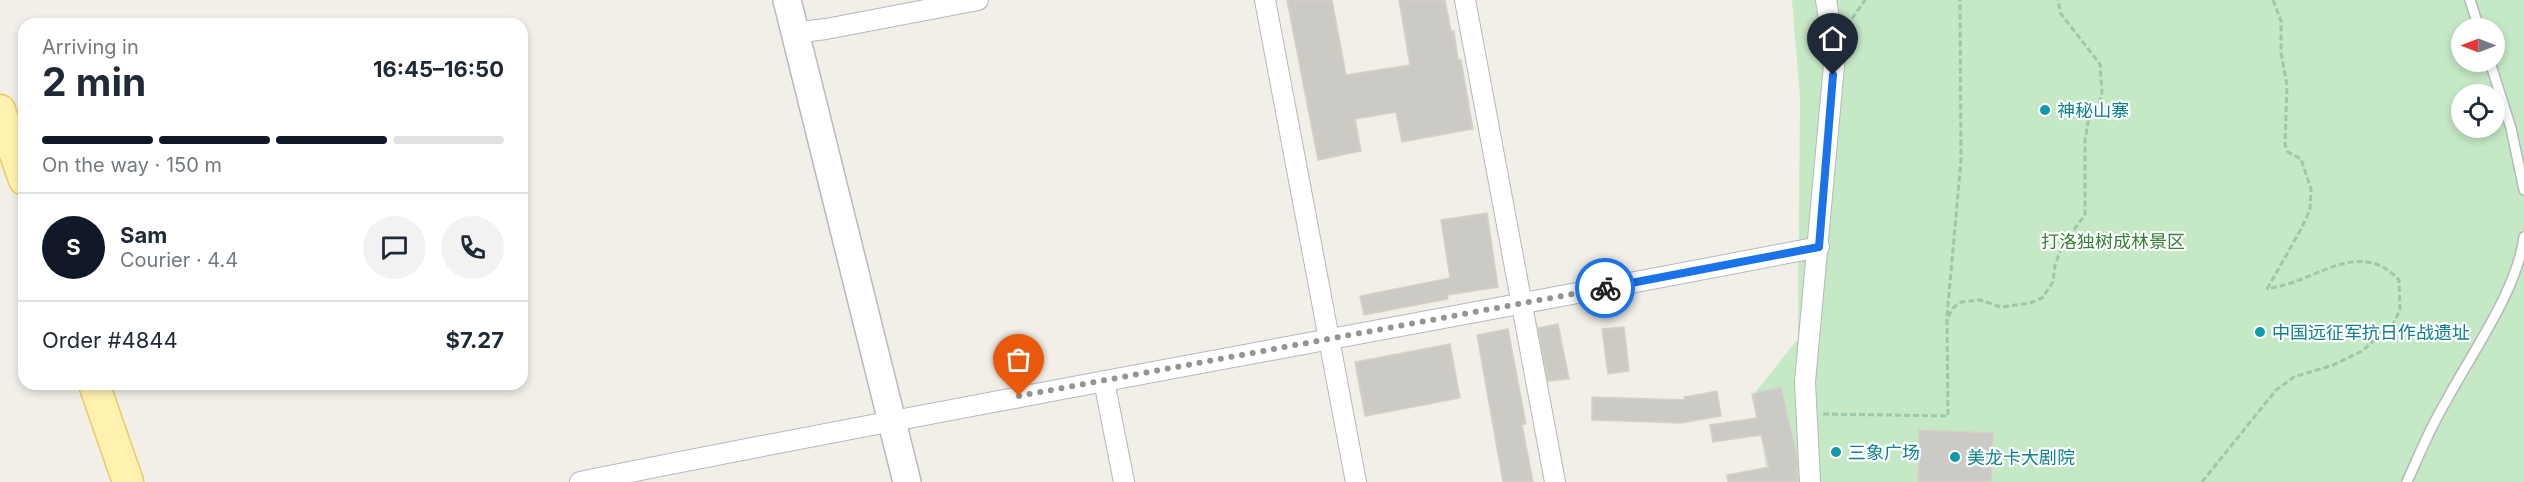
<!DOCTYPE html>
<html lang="en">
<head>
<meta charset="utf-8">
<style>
  body { margin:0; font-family:Inter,"Noto Sans SC",sans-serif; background:#f2f2f3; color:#1f2937; height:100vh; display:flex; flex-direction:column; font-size:22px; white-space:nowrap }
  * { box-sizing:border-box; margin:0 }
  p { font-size:20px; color:#747a83 }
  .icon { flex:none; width:33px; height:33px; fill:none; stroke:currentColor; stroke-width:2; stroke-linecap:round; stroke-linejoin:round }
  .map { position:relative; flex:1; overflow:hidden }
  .side { position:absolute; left:18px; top:18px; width:510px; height:372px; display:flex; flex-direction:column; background:#fff; border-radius:18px; box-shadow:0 3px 9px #0003 }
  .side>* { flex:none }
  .needle { width:39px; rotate:270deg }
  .fabs { position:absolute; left:2451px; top:18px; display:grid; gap:12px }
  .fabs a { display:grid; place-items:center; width:54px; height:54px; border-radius:50%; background:#fff; box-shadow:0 3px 9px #0003; font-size:30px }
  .pin { position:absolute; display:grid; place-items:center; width:51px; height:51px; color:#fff; margin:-62px -26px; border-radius:50% 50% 50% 0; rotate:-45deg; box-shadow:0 0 6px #0007 }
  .pin .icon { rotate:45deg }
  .courier { position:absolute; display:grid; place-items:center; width:60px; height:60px; margin:-30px; border:4px solid #1a73e8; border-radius:50%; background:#fff; color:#222; box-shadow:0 2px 8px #0007 }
  .summary em { font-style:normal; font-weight:700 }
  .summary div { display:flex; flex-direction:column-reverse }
  .summary { display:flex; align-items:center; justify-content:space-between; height:102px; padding:0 24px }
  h1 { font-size:39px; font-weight:700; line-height:45px }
  .bar { display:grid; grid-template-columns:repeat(4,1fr); gap:9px 6px; align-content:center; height:72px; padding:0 24px }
  .bar i { height:8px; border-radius:4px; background:#e0e1e3 }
  .bar .on { background:#111827 }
  .bar p { grid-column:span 4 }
  .line { display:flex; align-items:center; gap:15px; padding:0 24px; border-top:2px solid #e0e1e3 }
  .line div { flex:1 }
  .round { display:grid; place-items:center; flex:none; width:63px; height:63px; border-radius:32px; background:#f2f2f3 }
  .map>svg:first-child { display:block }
  .green { fill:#c5e8c5; fill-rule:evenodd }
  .building { fill:#cccac5; stroke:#d6d1c6; stroke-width:1.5 }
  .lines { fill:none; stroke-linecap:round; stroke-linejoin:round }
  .lane-casing { stroke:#b5b8bc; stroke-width:12 }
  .street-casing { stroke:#b5b8bc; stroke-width:22 }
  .secondary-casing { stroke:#b6babf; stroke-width:30 }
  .primary-casing { stroke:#f2c960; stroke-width:33 }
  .path { stroke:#9cc7a9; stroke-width:3; stroke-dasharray:6 3; stroke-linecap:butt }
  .lane { stroke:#fff; stroke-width:9 }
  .street { stroke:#fff; stroke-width:20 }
  .secondary { stroke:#fff; stroke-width:27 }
  .primary { stroke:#fff2af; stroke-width:30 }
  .done { stroke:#929495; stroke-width:6; stroke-dasharray:0 10.8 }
  .route { stroke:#1a73e8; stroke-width:8 }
  .culture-dot { fill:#0f9aa8; stroke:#fff; stroke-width:2 }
  .labels { text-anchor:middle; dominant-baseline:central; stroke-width:4.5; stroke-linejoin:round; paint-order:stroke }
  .culture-label { font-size:18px; fill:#0d838f; stroke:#fff; text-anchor:start }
  .park-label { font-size:18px; fill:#348238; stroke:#fff }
</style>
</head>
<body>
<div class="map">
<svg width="2524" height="482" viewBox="0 0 2524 482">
  <rect width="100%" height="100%" fill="#f1efe8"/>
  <path class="green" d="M1792,0H2524V482H1769L1754,394L1798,339L1800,96ZM2462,28H2494V62H2462ZM2462,94H2494V128H2462Z"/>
  <g class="building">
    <path d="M1287,0H1332L1346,75L1410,65L1399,0H1445L1451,31H1454L1458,60H1461L1473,129L1402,142L1396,112L1355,119L1361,151L1318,160Z"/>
    <path d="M1487,213L1498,287L1447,295L1448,299L1364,315L1360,296L1450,278L1441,220Z"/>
    <path d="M1558,324L1569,379L1548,381L1538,328Z"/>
    <path d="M1624,327L1629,371L1608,374L1602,329Z"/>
    <path d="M1508,329L1526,424L1522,425L1533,482H1503L1477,335Z"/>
    <path d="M1450,344L1460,398L1365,416L1355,362Z"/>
    <path d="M1781,387L1797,456L1798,482H1728L1727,475L1769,467L1761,435L1713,442L1710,425L1757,418L1752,394Z"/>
    <path d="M1717,391L1721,416L1681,423L1592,420V397L1685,400L1684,397Z"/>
    <path d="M1919,430L1993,433L1991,482H1918Z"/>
  </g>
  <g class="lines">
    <g class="lane-casing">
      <g id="lane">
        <path d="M2470,0L2479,28"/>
        <path d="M2490,62L2511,128L2524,190"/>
        <path d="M2407,482C2419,455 2430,428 2445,403C2471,354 2517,291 2524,237"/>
      </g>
    </g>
    <g class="street-casing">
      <g id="street">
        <path d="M1265,0L1356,482"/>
        <path d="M1465,0L1555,482"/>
        <path d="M793,33L826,29L978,0"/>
        <path d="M1104,381L1124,482"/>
        <path d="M580,482C992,399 1406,327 1819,247"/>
        <path d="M1810,482L1805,382L1835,54L1826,0"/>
      </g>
    </g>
    <g class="secondary-casing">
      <path id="secondary" d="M787,0L907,482"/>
    </g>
    <g class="primary-casing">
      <g id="primary">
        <path d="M0,110L24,180"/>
        <path d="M94,384L128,482"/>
      </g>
    </g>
    <g class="path">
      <path d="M1847,26L1865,0"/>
      <path d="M2267,289L2300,231L2310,210L2311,189L2301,159L2288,152L2285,145L2287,85L2281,53V21L2273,0"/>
      <path d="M1947,316L1961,160L1960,0"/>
      <path d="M1823,414L1948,416L1947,318L1954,307L1961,302L1980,300L2001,307L2030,303L2042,298L2053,282L2055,265L2062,246L2085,215V140L2089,117L2099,108L2102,92L2100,64L2061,14L2058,0"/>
      <path d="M2202,482L2276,390L2294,377L2333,365L2362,351L2393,324L2400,310L2399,280C2366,244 2330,269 2294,282C2285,285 2276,287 2267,289"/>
    </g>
    <use href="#lane" class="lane"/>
    <use href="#street" class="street"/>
    <use href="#secondary" class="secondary"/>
    <use href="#primary" class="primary"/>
  </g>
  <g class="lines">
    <path class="done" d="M1019,396L1605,288"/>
    <path class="route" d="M1605,288L1819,247L1833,75"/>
  </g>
  <g class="culture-dot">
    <circle cx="2045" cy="110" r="6"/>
    <circle cx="2260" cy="332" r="6"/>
    <circle cx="1836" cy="452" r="6"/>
    <circle cx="1955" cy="457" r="6"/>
  </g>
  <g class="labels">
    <g class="culture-label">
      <text x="2057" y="110">神秘山寨</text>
      <text x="2272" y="332">中国远征军抗日作战遗址</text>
      <text x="1848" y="452">三象广场</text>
      <text x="1967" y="457">美龙卡大剧院</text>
    </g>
    <g class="park-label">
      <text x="2113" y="241">打洛独树成林景区</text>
    </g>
  </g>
</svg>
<div class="fabs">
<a><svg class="needle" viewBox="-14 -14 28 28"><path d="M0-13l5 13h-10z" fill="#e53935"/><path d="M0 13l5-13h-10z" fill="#747a83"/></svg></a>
<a><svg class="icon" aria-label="locate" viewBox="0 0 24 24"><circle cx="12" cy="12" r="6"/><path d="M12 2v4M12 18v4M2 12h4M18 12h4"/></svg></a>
</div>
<div class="pin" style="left:1019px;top:396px;background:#ea580c"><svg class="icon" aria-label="bag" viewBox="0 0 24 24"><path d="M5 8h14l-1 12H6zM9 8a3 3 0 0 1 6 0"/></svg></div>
<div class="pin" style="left:1833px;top:75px;background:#1f2937"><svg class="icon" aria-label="home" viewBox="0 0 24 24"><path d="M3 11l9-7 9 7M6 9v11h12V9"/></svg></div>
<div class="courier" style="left:1605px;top:288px"><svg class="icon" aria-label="bike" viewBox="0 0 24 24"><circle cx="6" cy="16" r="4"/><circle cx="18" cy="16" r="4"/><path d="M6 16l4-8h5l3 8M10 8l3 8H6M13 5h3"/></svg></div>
<section class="side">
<div class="summary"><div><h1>2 min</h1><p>Arriving in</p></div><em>16:45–16:50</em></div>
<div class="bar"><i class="on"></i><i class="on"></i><i class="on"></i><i></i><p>On the way · 150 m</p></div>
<div class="line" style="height:108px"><b class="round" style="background:#111827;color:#fff">S</b><div><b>Sam</b><p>Courier · 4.4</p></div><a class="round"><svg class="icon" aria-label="chat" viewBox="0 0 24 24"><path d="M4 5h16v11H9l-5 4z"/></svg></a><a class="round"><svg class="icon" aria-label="phone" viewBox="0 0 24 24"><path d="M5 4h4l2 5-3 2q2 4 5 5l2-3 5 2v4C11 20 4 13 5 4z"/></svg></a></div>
<div class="line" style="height:78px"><div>Order #4844</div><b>$7.27</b></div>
</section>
</div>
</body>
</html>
